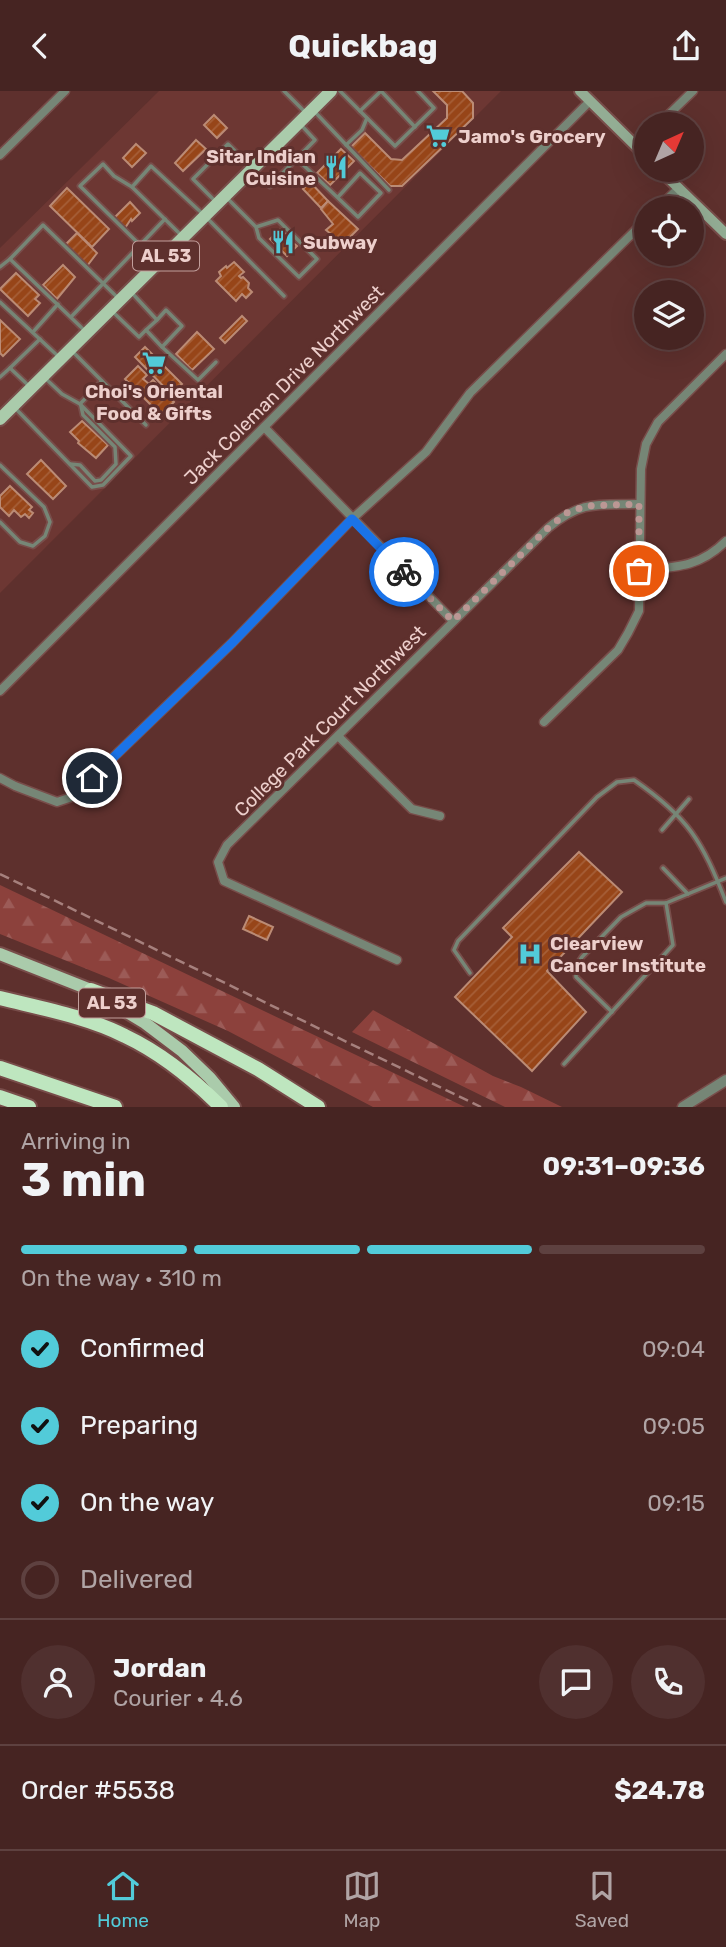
<!DOCTYPE html>
<html lang="en">
<head>
<meta charset="utf-8">
<style>
  body { margin:0; font-family:Rubik,sans-serif; background:#50302f; color:#f1f3f6; height:100vh; display:flex; flex-direction:column; font-size:26px; white-space:nowrap }
  * { box-sizing:border-box; margin:0 }
  p { font-size:23px; color:#b0a4a5 }
  .icon { flex:none; width:38px; height:38px; fill:none; stroke:currentColor; stroke-width:2; stroke-linecap:round; stroke-linejoin:round }
  .map { position:relative; height:1016px; overflow:hidden }
  .sheet { display:flex; flex-direction:column; background:#462422; flex:1 }
  .sheet>* { flex:none }
  .needle { width:46px; rotate:44deg }
  .buttons { position:absolute; left:634px; top:21px; display:grid; gap:14px }
  .buttons a { display:grid; place-items:center; width:70px; height:70px; border-radius:50%; background:#462422; box-shadow:0 7px 28px #0002,0 0 0 2px #5e4140; font-size:35px }
  .pin { position:absolute; display:grid; place-items:center; width:60px; height:60px; color:#fff; margin:-30px; border:4px solid #fff; border-radius:50%; box-shadow:0 2px 7px #0007 }
  .courier { position:absolute; display:grid; place-items:center; width:70px; height:70px; margin:-35px; border:5px solid #1a73e8; border-radius:50%; background:#fff; color:#222; box-shadow:0 2px 9px #0007 }
  .head em { font-style:normal; font-weight:700 }
  .head div { display:flex; flex-direction:column-reverse }
  .head { display:flex; align-items:center; justify-content:space-between; height:119px; padding:0 21px }
  h1 { font-size:46px; font-weight:700; line-height:52px }
  .bar { display:grid; grid-template-columns:repeat(4,1fr); gap:10px 7px; align-content:center; height:84px; padding:0 21px }
  .bar i { height:9px; border-radius:5px; background:#5e4140 }
  .bar .active { background:#52cbd9 }
  .bar p { grid-column:span 4 }
  .line { display:flex; align-items:center; gap:18px; padding:0 21px; border-top:2px solid #5e4140 }
  .line div { flex:1 }
  .round { display:grid; place-items:center; flex:none; width:74px; height:74px; border-radius:37px; background:#50302f }
  ol { padding:0 21px; list-style:none }
  li { display:flex; align-items:center; gap:21px; height:77px }
  li p { margin-inline-start:auto }
  li .icon { padding:7px; border-radius:50%; background:#52cbd9; color:#111; stroke-width:4 }
  li:last-child { color:#b0a4a5 }
  li i { width:38px; height:38px; border:4px solid #5e4140; border-radius:50% }
  header { display:flex; justify-content:space-between; align-items:center; height:91px; padding:0 21px; background:#462422; font-size:32px; font-weight:700 }
  .tab-bar { display:flex; justify-content:space-around; align-items:center; height:98px; border-top:2px solid #5e4140; background:#462422; font-size:19px; color:#b0a4a5 }
  .tab-bar a { display:grid; justify-items:center; gap:4px }
  .tab-bar .active { color:#52cbd9 }
  .map>svg:first-child { display:block }
  .built { fill:#6d3733 }
  .forest { fill:url(#forest-firs) }
  .building { fill:url(#building-hatch); stroke:#bb8b75; stroke-width:2 }
  .lines { fill:none; stroke-linecap:round; stroke-linejoin:round }
  .service-casing { stroke:#784d4a; stroke-width:7 }
  .minor-casing { stroke:#784d4a; stroke-width:11 }
  .tertiary-casing { stroke:#784d4a; stroke-width:13 }
  .secondary-casing { stroke:#784d4a; stroke-width:14 }
  .primary-casing { stroke:#784d4a; stroke-width:16 }
  .motorway-casing { stroke:#784d4a; stroke-width:18 }
  .service { stroke:#768676; stroke-width:3.5 }
  .minor { stroke:#768676; stroke-width:8 }
  .tertiary { stroke:#768676; stroke-width:10 }
  .secondary { stroke:#93ad94; stroke-width:10 }
  .primary { stroke:#aacbab; stroke-width:12 }
  .motorway { stroke:#bee6bf; stroke-width:14 }
  .rail { stroke:#a6807d; stroke-width:2.5; stroke-dasharray:10 5; stroke-linecap:butt }
  .done { stroke:#bb9794; stroke-width:7; stroke-dasharray:0 12.6 }
  .route { stroke:#1a73e8; stroke-width:9 }
  .labels { text-anchor:middle; dominant-baseline:central; stroke-width:6; stroke-linejoin:round; paint-order:stroke }
  .shield { fill:#5e302d; stroke:#c29f9c; stroke-width:2 }
  .shield-label { font-size:18px; font-weight:bold; fill:#edcfcc }
  .poi-label { font-size:19px; font-weight:bold; fill:#edcfcc; stroke:#5e302d; text-anchor:start }
  .street-label { font-size:19px; fill:#edcfcc; stroke:#5e302d }
</style>
</head>
<body>
<header><svg class="icon" aria-label="back" viewBox="0 0 24 24"><path d="M15 5l-7 7 7 7"/></svg>Quickbag<svg class="icon" aria-label="share" viewBox="0 0 24 24"><path d="M12 15V3M7 8l5-5 5 5M5 13v7h14v-7"/></svg></header>
<div class="map">
<svg width="726" height="1016" viewBox="0 0 726 1016">
  <defs>
    <pattern id="forest-firs" width="22" height="20" patternUnits="userSpaceOnUse" patternTransform="scale(1.75)"><rect width="22" height="20" fill="#8c413c"/><path d="M5 1l3.5 6h-7zM16 11l3.5 6h-7z" fill="#9c5b57"/></pattern>
    <pattern id="building-hatch" width="6" height="6" patternUnits="userSpaceOnUse" patternTransform="scale(1.75)"><rect width="6" height="6" fill="#974518"/><path d="M-1 1l2-2M0 6l6-6M5 7l2-2" fill="none" stroke="#a65f38"/></pattern>
  </defs>
  <rect width="100%" height="100%" fill="#5e302d"/>
  <path class="built" d="M159,0H501L0,502V157Z"/>
  <g class="forest">
    <path d="M0,794L465,1016H373L228,940L109,887L0,843Z"/>
    <path d="M373,919L493,985L521,996L562,1016H505L352,941Z"/>
  </g>
  <g class="building">
    <path d="M433,0H462L473,12V27L402,95H390L351,56L365,42L391,68L402,69L447,27V14Z"/>
    <path d="M214,24L227,37L217,47L204,34Z"/>
    <path d="M196,49L206,58L183,80L175,72Z"/>
    <path d="M136,53L146,62L132,76L123,67Z"/>
    <path d="M341,58L354,70L330,94L317,82Z"/>
    <path d="M310,91L328,110L321,117L303,98Z"/>
    <path d="M67,97L109,138L92,156L50,115Z"/>
    <path d="M328,110L358,138L343,153L326,139L333,133L321,118Z"/>
    <path d="M130,111L140,122L132,130L131,128L125,137L114,127Z"/>
    <path d="M280,138L293,148L291,150L297,155L287,165L270,148Z"/>
    <path d="M77,142L97,162L87,175L65,154Z"/>
    <path d="M234,171L244,181L239,185L241,187L243,186L249,192L248,197L252,201L246,207L242,203L236,210L216,190L221,185L219,181L226,175L227,177Z"/>
    <path d="M63,174L75,186L57,208L43,194Z"/>
    <path d="M16,182L39,204L35,208L40,212L28,225L0,198Z"/>
    <path d="M242,225L247,230L225,252L220,247Z"/>
    <path d="M0,229L20,248L3,265L0,262Z"/>
    <path d="M197,241L214,258L192,279L176,263Z"/>
    <path d="M145,256L182,293L171,303L135,266Z"/>
    <path d="M138,275L147,284L143,288L149,293L153,289L174,311L161,324L125,288Z"/>
    <path d="M82,330L108,354L96,367L78,352L79,350L70,341Z"/>
    <path d="M41,369L66,395L53,408L27,383Z"/>
    <path d="M10,395L32,416L29,419L33,422L29,427L25,423L21,426L14,419L9,425L0,416V405Z"/>
    <path d="M579,761L622,801L547,880L586,921L532,980L455,906L512,846L503,837Z"/>
    <path d="M249,825L273,836L267,849L243,838Z"/>
  </g>
  <g class="lines">
    <g class="service-casing">
      <g id="service">
        <path d="M284,0L306,22"/>
        <path d="M340,0L395,55L434,17L418,0"/>
        <path d="M381,0L415,36"/>
        <path d="M314,20L389,99"/>
        <path d="M360,20L381,0"/>
        <path d="M346,54L362,39L367,27"/>
        <path d="M297,68L358,126L381,102L360,82L338,106"/>
        <path d="M132,96L114,85L103,73L80,95L140,154"/>
        <path d="M227,107L256,136L259,147L299,186L317,168L278,129L256,136"/>
        <path d="M216,111L193,88L228,53L270,95L315,49L302,35"/>
        <path d="M180,143L132,96L151,75L205,125L284,205"/>
        <path d="M10,168L43,134L117,206"/>
        <path d="M0,176L10,168L84,239"/>
        <path d="M132,202L157,229L166,219L182,235L162,256L198,289L216,271"/>
        <path d="M0,211L60,267"/>
        <path d="M113,221L139,246L146,239L162,256"/>
        <path d="M71,226L165,128"/>
        <path d="M146,239L157,229"/>
        <path d="M33,241L58,213"/>
        <path d="M73,261L146,334"/>
        <path d="M10,277L40,248"/>
        <path d="M0,286L10,277L29,295"/>
        <path d="M80,313L102,290"/>
        <path d="M15,317L92,396L103,394L131,365L80,313L62,303L45,287"/>
        <path d="M70,373L80,374L95,390L101,389L116,373L115,356L83,324L81,315"/>
        <path d="M0,374L44,416L50,431L45,445L33,455L20,451L0,431"/>
        <path d="M662,739L689,708"/>
        <path d="M663,777L688,803"/>
        <path d="M470,882L454,859L458,850L597,706L617,691L634,689C689,727 702,750 726,811"/>
        <path d="M612,921L576,886V875L582,866L621,826L646,812H666L726,787"/>
        <path d="M564,973L673,854L666,812"/>
      </g>
    </g>
    <g class="minor-casing">
      <g id="minor">
        <path d="M659,33L693,0"/>
        <path d="M636,55L646,46"/>
        <path d="M0,64L65,0"/>
        <path d="M658,117L679,97"/>
        <path d="M264,336L453,530"/>
        <path d="M639,479C675,476 699,477 726,450"/>
        <path d="M0,600L590,10"/>
        <path d="M544,631L618,559L628,542L639,520L641,378L646,353L658,331L726,263"/>
        <path d="M338,645L412,718L440,725"/>
        <path d="M0,687L15,695L57,711L72,706L232,552L352,428L426,361L470,302L646,129"/>
        <path d="M397,869L224,790L218,771L227,754L548,437C582,409 598,414 639,413"/>
      </g>
    </g>
    <g class="tertiary-casing">
      <path id="tertiary" d="M683,1016L726,989"/>
    </g>
    <g class="secondary-casing">
      <g id="secondary">
        <path d="M580,0L646,65"/>
        <path d="M660,79L726,143"/>
      </g>
    </g>
    <g class="primary-casing">
      <g id="primary">
        <path d="M0,328L331,0"/>
        <path d="M0,863L91,899L145,932L182,960L210,987L234,1016"/>
      </g>
    </g>
    <g class="motorway-casing">
      <g id="motorway">
        <path d="M91,899L153,922L258,978L318,1016"/>
        <path d="M0,907C40,917 88,926 125,945C161,962 193,988 221,1016"/>
        <path d="M0,977L115,1016"/>
        <path d="M0,1006L29,1016"/>
      </g>
    </g>
    <use href="#service" class="service"/>
    <use href="#minor" class="minor"/>
    <use href="#tertiary" class="tertiary"/>
    <use href="#secondary" class="secondary"/>
    <use href="#primary" class="primary"/>
    <use href="#motorway" class="motorway"/>
    <path class="rail" d="M0,783L481,1016"/>
  </g>
  <g class="lines">
    <path class="done" d="M404,481L453,530L548,437L568,421L587,415L639,413V480"/>
    <path class="route" d="M92,687L232,552L352,428L404,481"/>
  </g>
  <defs>
    <g id="supermarket-bare" transform="scale(1.89)"><path d="M-6-5.5h2.5l.6 2H6L4.5 2H-2.5L-4.4-4H-6ZM-1.5 3.2a1.3 1.3 0 1 0 .1 0ZM3 3.2a1.3 1.3 0 1 0 .1 0Z" fill="#52cbd9" stroke="#5e302d" stroke-width="2.5" paint-order="stroke"/></g>
    <g id="restaurant-bare" transform="scale(1.89)"><path d="M-5-6h1v4h1v-4h1v4h1v-4h1v5L-1.5 .5V6h-2V.5L-5-1ZM5-6V6H3V1.5H1.5Q1.5-4 5-6Z" fill="#52cbd9" stroke="#5e302d" stroke-width="2.5" paint-order="stroke"/></g>
    <g id="hospital-bare" transform="scale(1.89)"><path d="M-5-5h3v3.5h4V-5h3V5h-3V1.5h-4V5h-3Z" fill="#52cbd9" stroke="#5e302d" stroke-width="2.5" paint-order="stroke"/></g>
  </defs>
  <g fill-rule="evenodd">
    <use href="#supermarket-bare" x="438" y="45"/>
    <use href="#restaurant-bare" x="336" y="76"/>
    <use href="#restaurant-bare" x="283" y="151"/>
    <use href="#supermarket-bare" x="154" y="272"/>
    <use href="#hospital-bare" x="530" y="863"/>
  </g>
  <g class="labels">
    <g class="shield">
      <rect x="133" y="150.5" width="66" height="29" rx="5"/>
      <rect x="79" y="897.5" width="66" height="29" rx="5"/>
    </g>
    <g class="shield-label">
      <text x="166" y="165">AL 53</text>
      <text x="112" y="912">AL 53</text>
    </g>
    <g class="poi-label">
      <text x="458" y="45">Jamo's Grocery</text>
      <text x="316" y="65" text-anchor="end">Sitar Indian<tspan x="316" dy="22">Cuisine</tspan></text>
      <text x="303" y="151">Subway</text>
      <text x="154" y="300" text-anchor="middle">Choi's Oriental<tspan x="154" dy="22">Food &amp; Gifts</tspan></text>
      <text x="550" y="852">Clearview<tspan x="550" dy="22">Cancer Institute</tspan></text>
    </g>
    <g class="street-label">
      <text transform="translate(284 294) rotate(-45)">Jack Coleman Drive Northwest</text>
      <text transform="translate(330 630) rotate(-45)">College Park Court Northwest</text>
    </g>
  </g>
</svg>
<div class="buttons">
<a><svg class="needle" viewBox="-14 -14 28 28"><path d="M0-13l5 13h-10z" fill="#e53935"/><path d="M0 13l5-13h-10z" fill="#b0a4a5"/></svg></a>
<a><svg class="icon" aria-label="locate" viewBox="0 0 24 24"><circle cx="12" cy="12" r="6"/><path d="M12 2v4M12 18v4M2 12h4M18 12h4"/></svg></a>
<a><svg class="icon" aria-label="layers" viewBox="0 0 24 24"><path d="M12 4l9 5-9 5-9-5zM3 14l9 5 9-5"/></svg></a>
</div>
<div class="pin" style="left:639px;top:480px;background:#ea580c"><svg class="icon" aria-label="bag" viewBox="0 0 24 24"><path d="M5 8h14l-1 12H6zM9 8a3 3 0 0 1 6 0"/></svg></div>
<div class="pin" style="left:92px;top:687px;background:#1f2937"><svg class="icon" aria-label="home" viewBox="0 0 24 24"><path d="M3 11l9-7 9 7M6 9v11h12V9"/></svg></div>
<div class="courier" style="left:404px;top:481px"><svg class="icon" aria-label="bike" viewBox="0 0 24 24"><circle cx="6" cy="16" r="4"/><circle cx="18" cy="16" r="4"/><path d="M6 16l4-8h5l3 8M10 8l3 8H6M13 5h3"/></svg></div>
</div>
<section class="sheet">
<div class="head"><div><h1>3 min</h1><p>Arriving in</p></div><em>09:31–09:36</em></div>
<div class="bar"><i class="active"></i><i class="active"></i><i class="active"></i><i></i><p>On the way · 310 m</p></div>
<ol>
<li><svg class="icon" aria-label="check" viewBox="0 0 24 24"><path d="M5 12l5 5 9-10"/></svg>Confirmed<p>09:04</p></li>
<li><svg class="icon" aria-label="check" viewBox="0 0 24 24"><path d="M5 12l5 5 9-10"/></svg>Preparing<p>09:05</p></li>
<li><svg class="icon" aria-label="check" viewBox="0 0 24 24"><path d="M5 12l5 5 9-10"/></svg>On the way<p>09:15</p></li>
<li><i></i>Delivered</li>
</ol>
<div class="line" style="height:126px"><a class="round"><svg class="icon" aria-label="person" viewBox="0 0 24 24"><circle cx="12" cy="8" r="4"/><path d="M4 21q1-7 8-7t8 7"/></svg></a><div><b>Jordan</b><p>Courier · 4.6</p></div><a class="round"><svg class="icon" aria-label="chat" viewBox="0 0 24 24"><path d="M4 5h16v11H9l-5 4z"/></svg></a><a class="round"><svg class="icon" aria-label="phone" viewBox="0 0 24 24"><path d="M5 4h4l2 5-3 2q2 4 5 5l2-3 5 2v4C11 20 4 13 5 4z"/></svg></a></div>
<div class="line" style="height:91px"><div>Order #5538</div><b>$24.78</b></div>
</section>
<nav class="tab-bar">
<a class="active"><svg class="icon" aria-label="home" viewBox="0 0 24 24"><path d="M3 11l9-7 9 7M6 9v11h12V9"/></svg>Home</a>
<a><svg class="icon" aria-label="map" viewBox="0 0 24 24"><path d="M3 6l6-2 6 2 6-2v14l-6 2-6-2-6 2zM9 4v14M15 6v14"/></svg>Map</a>
<a><svg class="icon" aria-label="saved" viewBox="0 0 24 24"><path d="M7 4h10v16l-5-4-5 4z"/></svg>Saved</a>
</nav>
</body>
</html>
